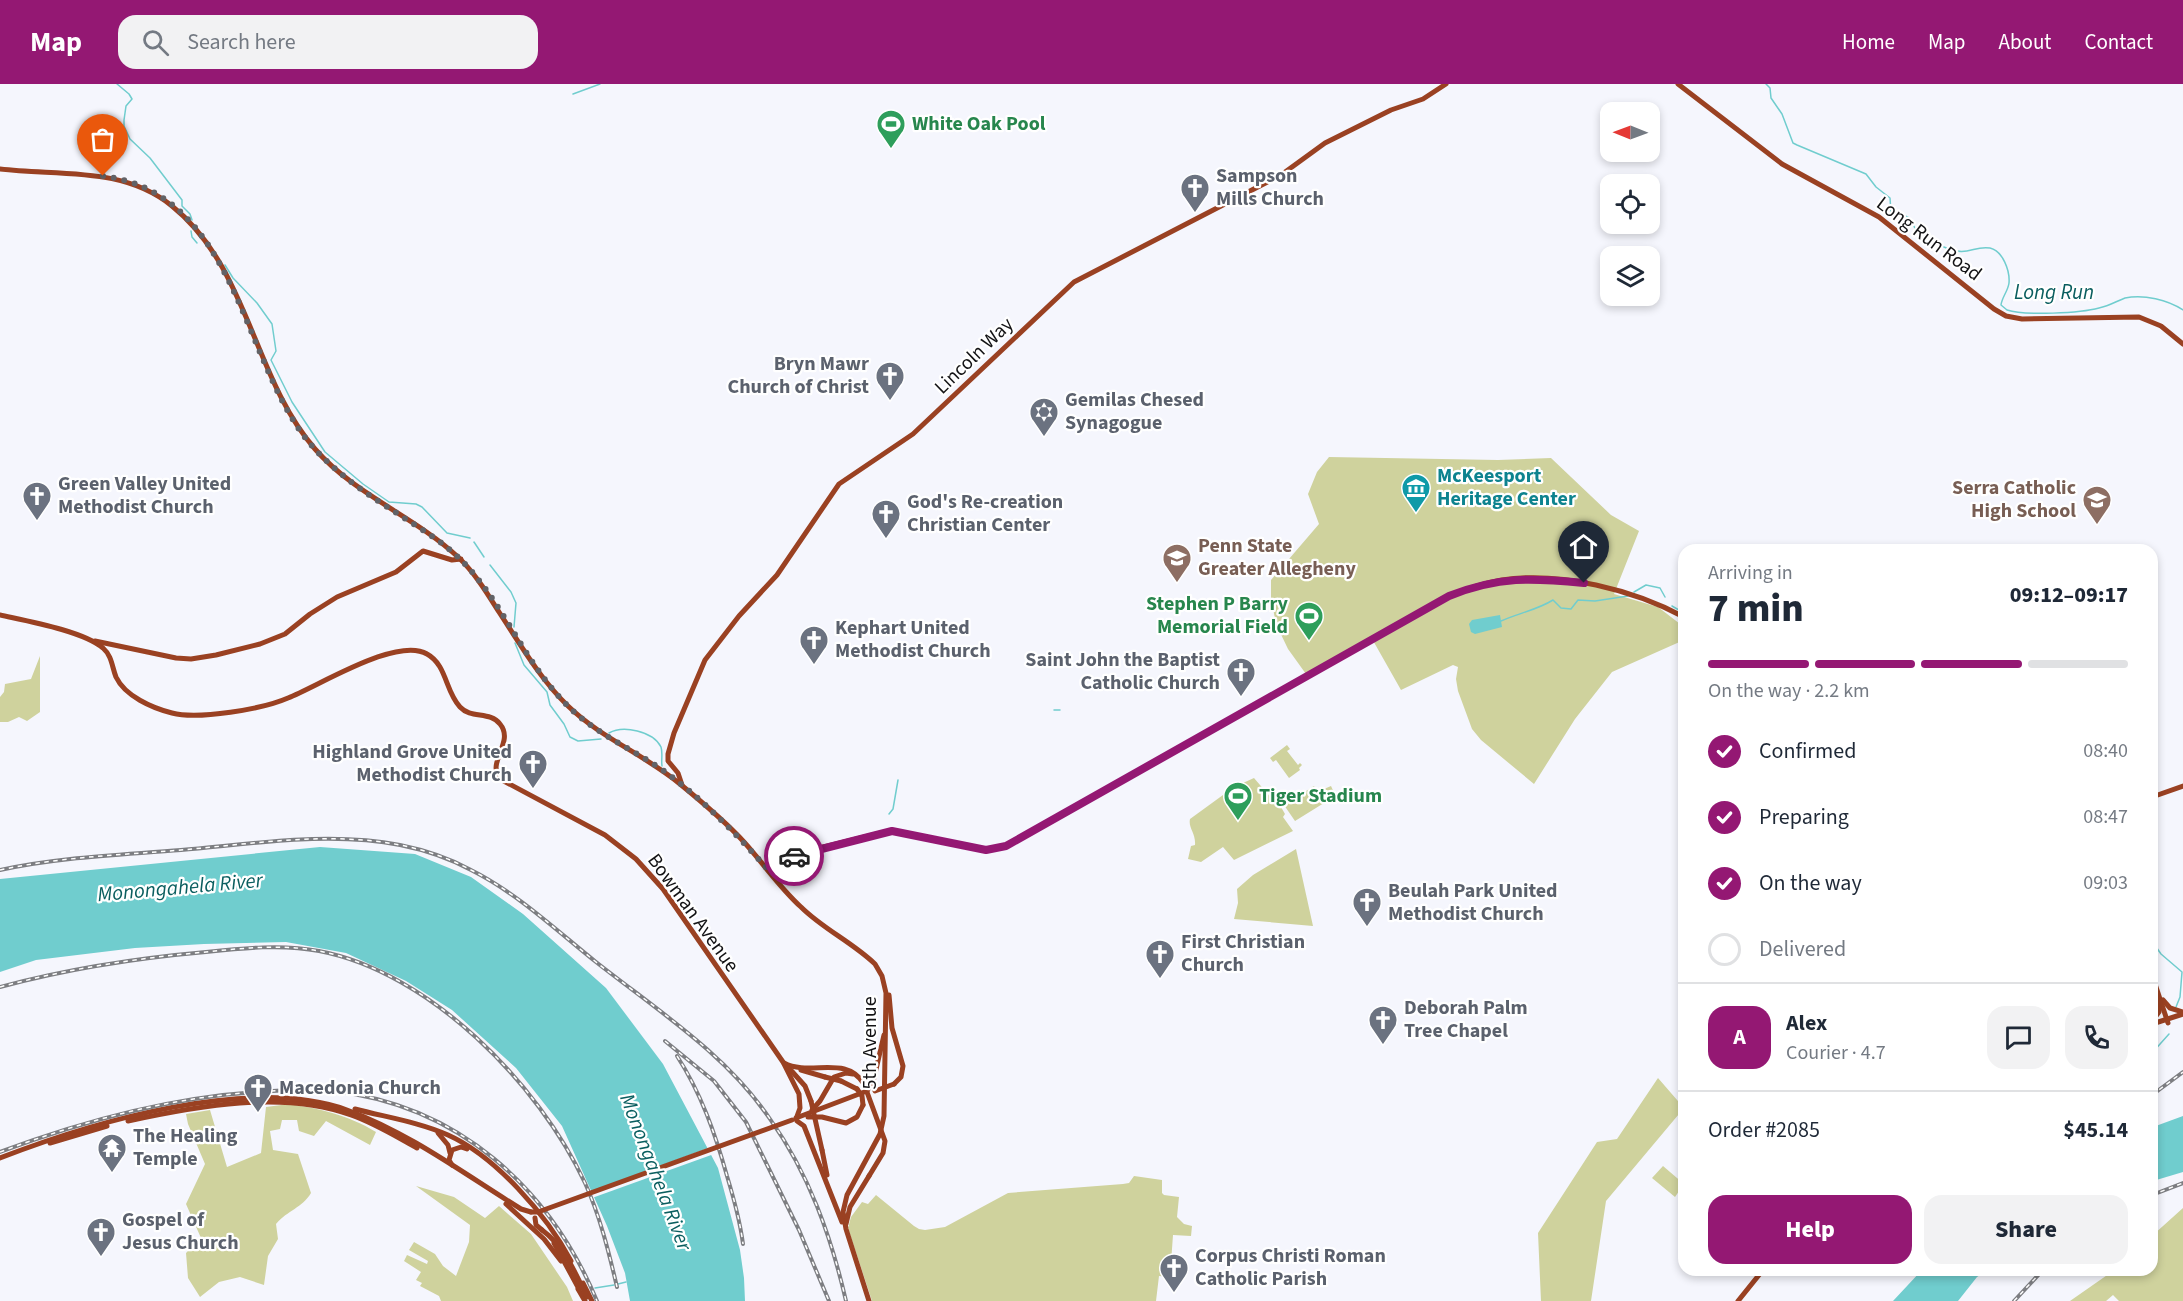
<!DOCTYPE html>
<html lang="en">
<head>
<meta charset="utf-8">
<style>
  body { margin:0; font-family:"Source Sans 3",sans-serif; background:#f2f2f3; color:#1f2937; height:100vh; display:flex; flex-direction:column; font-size:22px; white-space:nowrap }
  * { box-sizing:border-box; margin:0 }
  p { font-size:20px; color:#747a83 }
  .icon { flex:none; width:33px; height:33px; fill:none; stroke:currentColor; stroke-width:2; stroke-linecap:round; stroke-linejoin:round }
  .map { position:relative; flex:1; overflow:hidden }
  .details { position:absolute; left:1678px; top:460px; width:480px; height:732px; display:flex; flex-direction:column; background:#fff; border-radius:18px; box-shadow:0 3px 9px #0003 }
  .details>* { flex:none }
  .needle { width:39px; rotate:271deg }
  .fabs { position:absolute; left:1600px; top:18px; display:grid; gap:12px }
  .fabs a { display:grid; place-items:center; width:60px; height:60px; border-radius:12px; background:#fff; box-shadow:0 3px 9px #0003; font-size:30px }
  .pin { position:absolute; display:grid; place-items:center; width:51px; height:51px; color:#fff; margin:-62px -26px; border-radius:50% 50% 50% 0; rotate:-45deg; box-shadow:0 0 6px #0007 }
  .pin .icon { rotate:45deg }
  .courier { position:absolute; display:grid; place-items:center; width:60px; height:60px; margin:-30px; border:4px solid #941873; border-radius:50%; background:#fff; color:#222; box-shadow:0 2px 8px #0007 }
  .summary em { font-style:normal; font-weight:800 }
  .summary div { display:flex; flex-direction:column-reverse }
  .summary { display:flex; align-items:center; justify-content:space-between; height:102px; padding:0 30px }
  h1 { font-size:39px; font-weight:800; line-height:45px }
  .bar { display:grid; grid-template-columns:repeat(4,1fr); gap:9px 6px; align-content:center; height:72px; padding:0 30px }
  .bar i { height:8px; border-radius:4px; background:#e0e1e3 }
  .bar .current { background:#941873 }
  .bar p { grid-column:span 4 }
  .line { display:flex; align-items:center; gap:15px; padding:0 30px; border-top:2px solid #e0e1e3 }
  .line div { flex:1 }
  .round { display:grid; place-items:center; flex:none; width:63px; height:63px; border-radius:18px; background:#f2f2f3 }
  ol { padding:0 30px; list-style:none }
  li { display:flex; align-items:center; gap:18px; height:66px }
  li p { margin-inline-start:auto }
  li .icon { padding:6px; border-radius:50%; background:#941873; color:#fff; stroke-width:4 }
  li:last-child { color:#747a83 }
  li i { width:33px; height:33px; border:3px solid #e0e1e3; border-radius:50% }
  .primary-button { display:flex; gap:12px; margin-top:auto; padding:12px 30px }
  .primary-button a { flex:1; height:69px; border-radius:18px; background:#941873; color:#fff; font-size:24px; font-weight:800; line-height:69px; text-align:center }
  .primary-button a+a { background:#f2f2f3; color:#1f2937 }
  header { display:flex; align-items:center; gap:36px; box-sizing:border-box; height:84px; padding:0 30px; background:#941873; color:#fff }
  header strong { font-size:28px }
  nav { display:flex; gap:33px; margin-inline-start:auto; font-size:21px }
  .search { width:420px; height:54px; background:#f2f2f3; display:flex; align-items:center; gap:15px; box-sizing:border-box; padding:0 21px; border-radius:18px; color:#747a83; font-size:22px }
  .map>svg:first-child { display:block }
  .green { fill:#cfd29d }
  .water { fill:#70cdce }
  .pier { fill:#f5f6fd }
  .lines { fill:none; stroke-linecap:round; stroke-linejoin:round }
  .stream { stroke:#70cdce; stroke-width:1.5 }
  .major { stroke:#9a4122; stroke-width:5 }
  .rail-casing { stroke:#7d7e82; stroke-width:4 }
  .rail { stroke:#fff; stroke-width:1.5; stroke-dasharray:4.5; stroke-linecap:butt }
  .major-bridge { stroke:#9a4122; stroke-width:5 }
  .done { stroke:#626266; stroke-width:6; stroke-dasharray:0 10.8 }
  .route { stroke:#941873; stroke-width:8 }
  .labels { text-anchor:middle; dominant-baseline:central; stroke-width:4.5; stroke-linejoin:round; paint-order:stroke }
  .leisure-label { font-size:20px; font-weight:bold; fill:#27864d; stroke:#fff; text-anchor:start }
  .worship-label { font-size:20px; font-weight:bold; fill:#5b616d; stroke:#fff; text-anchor:start }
  .street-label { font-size:20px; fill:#131315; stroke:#fff }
  .culture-label { font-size:20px; font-weight:bold; fill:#0d838f; stroke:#fff; text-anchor:start }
  .education-label { font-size:20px; font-weight:bold; fill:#785e54; stroke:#fff; text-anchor:end }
  .water-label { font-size:21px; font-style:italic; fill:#0a5e5f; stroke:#fff }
</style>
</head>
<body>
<header>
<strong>Map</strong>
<div class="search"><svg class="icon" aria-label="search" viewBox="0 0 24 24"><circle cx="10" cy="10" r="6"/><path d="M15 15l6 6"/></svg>Search here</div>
<nav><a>Home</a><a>Map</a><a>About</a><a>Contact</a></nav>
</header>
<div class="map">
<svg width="2183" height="1217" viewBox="0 0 2183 1217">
  <rect width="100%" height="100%" fill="#f5f6fd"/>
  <g class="green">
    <path d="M1329,373L1498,376L1551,374L1611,431L1639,447L1614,510L1658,523L1684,543V556L1612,588L1575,635L1534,700L1481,656L1472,645L1458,607L1456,595L1458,583L1453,581L1401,606L1371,553L1306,590L1288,565L1276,540L1271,514V496L1319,440L1308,410L1317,388Z"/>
    <path d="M40,572V628L27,637L19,633L8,638H0V613L4,608L5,600L31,595Z"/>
    <path d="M1287,661L1290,665L1287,667L1298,681L1300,679L1302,681L1299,684L1300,686L1289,694L1276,676L1273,678L1270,674Z"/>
    <path d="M1254,694L1272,715L1277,716L1285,730L1283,733L1293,747L1234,776L1223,763L1201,778L1188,775L1191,762L1195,761C1196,749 1188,744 1190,735L1234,703Z"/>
    <path d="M1314,702L1321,714L1324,705L1331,702L1336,713L1327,719L1323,717L1324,719L1295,737L1284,721Z"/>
    <path d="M1296,765L1313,842L1234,835L1238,819L1237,805L1253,791Z"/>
    <path d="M1658,994L1684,1024L1606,1117L1591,1217H1541L1538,1149L1597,1058L1617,1055Z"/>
    <path d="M289,1020C321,1025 348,1031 376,1048L370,1061L326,1037L314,1052L299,1047L297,1036H282L280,1045L270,1047L273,1066L298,1070L311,1109C302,1124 288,1126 276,1140L278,1155L268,1172L264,1201L240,1193L219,1198L200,1213L188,1194L186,1169L201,1154L186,1120L205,1080L188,1040L186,1030L210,1026L227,1083L261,1069L266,1023Z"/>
    <path d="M1663,1082L1684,1100L1675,1113L1652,1094Z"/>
    <path d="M1134,1092L1162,1096V1109L1164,1111L1179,1113L1177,1133L1184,1140L1192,1142L1191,1152L1173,1151L1170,1193L1159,1192L1156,1217H872L848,1144L851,1133L862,1118L868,1120L876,1111L914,1142L919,1145L925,1146L945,1143L1008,1109L1123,1100L1129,1099Z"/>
    <path d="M416,1102L454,1113L485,1134L499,1122L531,1150L567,1203L573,1217H441L439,1212L420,1202L422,1199L416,1196L421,1188L404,1177L407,1171L427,1180L428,1177L409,1166L414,1158L435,1170L443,1182L456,1192L469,1158L470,1141Z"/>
    <path d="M2183,1124V1217H2119L2113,1211L2106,1217H2070L2113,1187L2152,1186L2153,1151Z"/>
  </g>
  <g class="water">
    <path d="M1500,531L1502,543L1475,550L1471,548L1469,540L1472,536Z"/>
    <path d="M320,763L415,770L471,793L523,830L606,904L663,980L718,1084L740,1166L744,1194L745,1217H630L625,1189L607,1142L562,1042L516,984L452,926L406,897L346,869L286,858L204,860L135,864L36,876L0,888V795Z"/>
    <path d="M2183,1032V1088L2153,1097V1043Z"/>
    <path d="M1921,1187V1186L1986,1187L1977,1193L1958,1217H1893Z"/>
  </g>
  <path class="pier" d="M711,1063L714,1070L592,1114L589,1108Z"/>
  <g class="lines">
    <g class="stream">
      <path d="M117,0L129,10L132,15L126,22L124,36V42L130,55L150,74L182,116V122L190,130L192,136"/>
      <path d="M1766,0L1770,4L1771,14L1782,30L1793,59L1797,61L1866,90L1876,103L1890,114L1891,129C1899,130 1907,130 1912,137C1914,140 1913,143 1916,145C1923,153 1936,158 1944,163C1968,174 1973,161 1990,164C2003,167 2010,187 2009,199C2008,207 2002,213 2001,221L2007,226C2025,232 2081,229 2099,224C2109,222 2117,217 2125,214C2144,210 2168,216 2183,226"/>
      <path d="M573,10L600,0"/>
      <path d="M191,147L192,153L197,159"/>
      <path d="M225,181L233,194L257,219L272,240L276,267L271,276L292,318L325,368L363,400L389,418L416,420L422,423L447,449L470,454"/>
      <path d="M474,458L484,473"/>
      <path d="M490,481L511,508L516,519L514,543"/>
      <path d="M1634,508L1646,501L1660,504L1665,513"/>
      <path d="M1672,522L1684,529"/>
      <path d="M1501,537C1519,529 1537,526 1553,516L1561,524L1571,525L1578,516L1595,517L1628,512"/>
      <path d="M515,559L524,581L547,608L550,621L564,640L570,653L578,657L601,655"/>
      <path d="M1054,626H1060"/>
      <path d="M609,649C623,641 653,647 661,663C663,669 661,676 662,682"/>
      <path d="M889,730L893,725L898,696"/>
      <path d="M2152,737L2154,735"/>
      <path d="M2152,857L2161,870L2182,888L2180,913L2176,923"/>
      <path d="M2152,969L2169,950"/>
      <path d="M618,1200L626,1198"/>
      <path d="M595,1204L614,1201"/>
    </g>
    <g class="major">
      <path d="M1678,0L1782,80L1879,133L1994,225L2006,232L2022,235L2139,233L2161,242L2183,260"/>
      <path d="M0,85C59,92 123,82 172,122C249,184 253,294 315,365C355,411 414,432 458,473C475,489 487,509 499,528C520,560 540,595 568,622C601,654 645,671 680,700C702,718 725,737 744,758C763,779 780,804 801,823C823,845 852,858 875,880L882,892L886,909L884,1032L880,1050L847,1111L843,1128L846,1145L869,1217"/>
      <path d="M0,531C27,537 83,547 103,564C112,572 112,583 116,593C125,612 152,624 172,629C198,636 263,625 288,614C319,602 397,552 427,570C447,581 445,607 460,623C471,635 490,627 500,640C515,658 486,678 500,695L605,751L636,775L663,805L783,978L799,1010L800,1024L796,1035"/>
      <path d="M95,557L176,574L191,575L216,571L260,560L285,550L310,530L337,513L396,488L423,467L452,476L461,475"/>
      <path d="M682,701L678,689L668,677V670L674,649L705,576L739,532L777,491L839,400L913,350L1074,198L1281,91L1325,59L1391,26L1423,15L1446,0"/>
      <path d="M2152,713L2183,702"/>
      <path d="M772,790L799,769L885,748H901L985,766L1006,762L1449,512C1466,505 1484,499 1502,496C1560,487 1634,506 1684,533"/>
      <path d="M2152,891L2168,939"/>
      <path d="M889,911L892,944L903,982L901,993L894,1000"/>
      <path d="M2163,916L2170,924L2183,928"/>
      <path d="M2152,937L2159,928L2160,917"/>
      <path d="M2152,940L2183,930"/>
      <path d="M784,979C810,993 846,970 864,1000"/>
      <path d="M788,983L805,1002L811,1017"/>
      <path d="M801,986L825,993"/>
      <path d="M841,997L857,1005"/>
      <path d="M355,1025C385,1033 419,1038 448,1051C495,1072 547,1131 571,1177"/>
      <path d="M812,1026L820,1017L834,993L846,989L853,990"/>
      <path d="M808,1033H822L846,1039L857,1033L863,1021"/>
      <path d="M796,1034L867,1007L874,994L884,951"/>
      <path d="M128,1037C197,1022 283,1006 351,1031C374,1039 395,1052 417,1064"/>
      <path d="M797,1037L804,1042L842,1138"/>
      <path d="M438,1049L448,1061L450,1069"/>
      <path d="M50,1059L107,1042"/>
      <path d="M822,1066L827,1091"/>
      <path d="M0,1074C93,1038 250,991 347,1026C408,1048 466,1091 521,1125L531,1128"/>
      <path d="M452,1081L449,1076L452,1066L461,1063L467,1065"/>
      <path d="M506,1120L544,1155L561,1177"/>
      <path d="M535,1134L536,1141L542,1146"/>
      <path d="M846,1140L850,1123L869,1092"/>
      <path d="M554,1159L579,1205"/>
      <path d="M583,1199L592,1217"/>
      <path d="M578,1205L585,1217"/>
      <path d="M1738,1217L1763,1186"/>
    </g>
    <g class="rail-casing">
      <g id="rail">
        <path d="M0,786C59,773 121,771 181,766C252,760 329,747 400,761C425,766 449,774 471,786C517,809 556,846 596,878C657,926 726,970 770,1035C809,1090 831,1152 846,1217"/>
        <path d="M0,903C67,885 137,874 206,868C243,864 283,860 319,867C430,888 539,1000 585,1099C600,1132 609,1169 617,1203"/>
        <path d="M665,957L714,997L746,1038L799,1146L829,1217"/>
        <path d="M677,972C701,1009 715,1049 727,1092C734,1115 740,1137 743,1160"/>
        <path d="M2152,1011L2183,988"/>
        <path d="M0,1068C83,1037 167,1014 256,1008C281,1006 307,1005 333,1007C458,1021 550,1104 597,1217"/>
        <path d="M2152,1111L2183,1099"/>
        <path d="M2014,1217L2043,1186"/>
      </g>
    </g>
    <use href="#rail" class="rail"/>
    <g class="major-bridge">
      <path d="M825,993L841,997"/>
      <path d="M864,1000L885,1057L883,1069L869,1092"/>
      <path d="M857,1005L862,1012L863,1021"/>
      <path d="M875,1007L894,1000"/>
      <path d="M811,1017L822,1066"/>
      <path d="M531,1128H538L792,1036"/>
      <path d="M542,1146C564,1162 575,1188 587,1213"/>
    </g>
  </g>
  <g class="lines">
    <path class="done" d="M103,92C231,108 241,264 301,348C330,388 372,413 412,439C429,450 446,461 460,475C503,517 523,577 566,620C594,649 631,664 664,687C704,716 739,753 772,790L794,772"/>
    <path class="route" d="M794,772L892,747L986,766L1006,762L1449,512C1499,492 1532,494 1584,499"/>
  </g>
  <defs>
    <g id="stadium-pin" transform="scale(1.5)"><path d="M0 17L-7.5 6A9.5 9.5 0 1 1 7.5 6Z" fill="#2e9e5b" stroke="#fff"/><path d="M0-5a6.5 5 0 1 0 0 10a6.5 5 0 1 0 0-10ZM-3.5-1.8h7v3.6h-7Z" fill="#fff"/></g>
    <g id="church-pin" transform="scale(1.5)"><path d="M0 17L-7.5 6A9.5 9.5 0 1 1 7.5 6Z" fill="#6b7280" stroke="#fff"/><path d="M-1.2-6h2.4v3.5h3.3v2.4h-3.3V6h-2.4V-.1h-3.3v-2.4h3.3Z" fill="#fff"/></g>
    <g id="synagogue-pin" transform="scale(1.5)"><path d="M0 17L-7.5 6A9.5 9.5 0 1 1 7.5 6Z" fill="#6b7280" stroke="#fff"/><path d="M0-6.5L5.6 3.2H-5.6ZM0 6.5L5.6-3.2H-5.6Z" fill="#fff"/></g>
    <g id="museum-pin" transform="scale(1.5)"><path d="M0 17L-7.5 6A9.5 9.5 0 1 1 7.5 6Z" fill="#0f9aa8" stroke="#fff"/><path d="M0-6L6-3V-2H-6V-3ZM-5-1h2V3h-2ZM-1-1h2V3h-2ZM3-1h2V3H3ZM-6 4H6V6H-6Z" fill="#fff"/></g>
    <g id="school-pin" transform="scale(1.5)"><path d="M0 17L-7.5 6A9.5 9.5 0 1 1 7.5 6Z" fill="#8d6e63" stroke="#fff"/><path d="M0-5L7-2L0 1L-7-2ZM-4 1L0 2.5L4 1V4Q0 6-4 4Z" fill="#fff"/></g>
    <g id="university-pin" transform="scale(1.5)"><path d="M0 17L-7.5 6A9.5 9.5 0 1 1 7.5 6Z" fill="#8d6e63" stroke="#fff"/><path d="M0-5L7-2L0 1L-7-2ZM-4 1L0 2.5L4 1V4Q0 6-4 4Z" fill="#fff"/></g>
    <g id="temple-pin" transform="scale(1.5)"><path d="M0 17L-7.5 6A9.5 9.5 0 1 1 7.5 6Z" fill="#6b7280" stroke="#fff"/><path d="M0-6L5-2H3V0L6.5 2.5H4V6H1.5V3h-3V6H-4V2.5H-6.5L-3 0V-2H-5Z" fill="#fff"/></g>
  </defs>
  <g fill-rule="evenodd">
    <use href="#stadium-pin" x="891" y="40"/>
    <use href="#church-pin" x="1195" y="104"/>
    <use href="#church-pin" x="890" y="292"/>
    <use href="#synagogue-pin" x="1044" y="328"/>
    <use href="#museum-pin" x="1416" y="404"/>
    <use href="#church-pin" x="37" y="412"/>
    <use href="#school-pin" x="2097" y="416"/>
    <use href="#church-pin" x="886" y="430"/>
    <use href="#university-pin" x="1177" y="474"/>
    <use href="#stadium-pin" x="1309" y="532"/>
    <use href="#church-pin" x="814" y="556"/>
    <use href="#church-pin" x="1241" y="588"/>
    <use href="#church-pin" x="533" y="680"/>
    <use href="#stadium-pin" x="1238" y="712"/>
    <use href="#church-pin" x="1367" y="818"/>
    <use href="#church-pin" x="1160" y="870"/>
    <use href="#church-pin" x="1383" y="936"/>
    <use href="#church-pin" x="258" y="1004"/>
    <use href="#temple-pin" x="112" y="1064"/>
    <use href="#church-pin" x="101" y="1148"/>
    <use href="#church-pin" x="1174" y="1184"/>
  </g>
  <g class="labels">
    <g class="leisure-label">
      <text x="912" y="40">White Oak Pool</text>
      <text x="1288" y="520" text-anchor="end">Stephen P Barry<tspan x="1288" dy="23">Memorial Field</tspan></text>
      <text x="1259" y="712">Tiger Stadium</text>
    </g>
    <g class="worship-label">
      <text x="1216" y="92">Sampson<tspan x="1216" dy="23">Mills Church</tspan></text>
      <text x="869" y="280" text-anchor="end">Bryn Mawr<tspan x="869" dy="23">Church of Christ</tspan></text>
      <text x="1065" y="316">Gemilas Chesed<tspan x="1065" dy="23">Synagogue</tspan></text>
      <text x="58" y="400">Green Valley United<tspan x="58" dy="23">Methodist Church</tspan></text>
      <text x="907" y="418">God's Re-creation<tspan x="907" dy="23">Christian Center</tspan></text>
      <text x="835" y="544">Kephart United<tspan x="835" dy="23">Methodist Church</tspan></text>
      <text x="1220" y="576" text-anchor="end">Saint John the Baptist<tspan x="1220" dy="23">Catholic Church</tspan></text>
      <text x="512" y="668" text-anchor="end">Highland Grove United<tspan x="512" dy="23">Methodist Church</tspan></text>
      <text x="1388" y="807">Beulah Park United<tspan x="1388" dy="23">Methodist Church</tspan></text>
      <text x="1181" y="858">First Christian<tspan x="1181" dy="23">Church</tspan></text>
      <text x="1404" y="924">Deborah Palm<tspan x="1404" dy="23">Tree Chapel</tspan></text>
      <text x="279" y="1004">Macedonia Church</text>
      <text x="133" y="1052">The Healing<tspan x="133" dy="23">Temple</tspan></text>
      <text x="122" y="1136">Gospel of<tspan x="122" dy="23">Jesus Church</tspan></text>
      <text x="1195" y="1172">Corpus Christi Roman<tspan x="1195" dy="23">Catholic Parish</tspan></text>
    </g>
    <g class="street-label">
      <text transform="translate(1929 155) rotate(37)">Long Run Road</text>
      <text transform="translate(974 272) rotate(-44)">Lincoln Way</text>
      <text transform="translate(693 829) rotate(54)">Bowman Avenue</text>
      <text transform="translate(870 959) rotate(-90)">5th Avenue</text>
    </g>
    <g class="culture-label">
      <text x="1437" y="392">McKeesport<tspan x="1437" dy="23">Heritage Center</tspan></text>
    </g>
    <g class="education-label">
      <text x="2076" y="404">Serra Catholic<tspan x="2076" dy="23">High School</tspan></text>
      <text x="1198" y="462" text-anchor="start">Penn State<tspan x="1198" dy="23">Greater Allegheny</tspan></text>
    </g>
    <g class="water-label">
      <text x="2054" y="208">Long Run</text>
      <text transform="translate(180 803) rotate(-5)">Monongahela River</text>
      <text transform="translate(656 1088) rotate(69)">Monongahela River</text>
    </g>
  </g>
</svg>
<div class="fabs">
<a><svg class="needle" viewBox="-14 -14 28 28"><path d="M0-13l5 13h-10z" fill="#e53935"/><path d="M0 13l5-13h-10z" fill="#747a83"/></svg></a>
<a><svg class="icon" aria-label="locate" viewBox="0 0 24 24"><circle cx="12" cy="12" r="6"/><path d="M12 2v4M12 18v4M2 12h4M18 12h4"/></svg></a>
<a><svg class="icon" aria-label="layers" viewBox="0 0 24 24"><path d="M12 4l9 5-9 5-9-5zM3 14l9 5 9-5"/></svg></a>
</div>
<div class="pin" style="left:103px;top:92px;background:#ea580c"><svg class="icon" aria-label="bag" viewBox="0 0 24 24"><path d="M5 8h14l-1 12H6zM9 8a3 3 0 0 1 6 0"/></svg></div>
<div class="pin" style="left:1584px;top:499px;background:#1f2937"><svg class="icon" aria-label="home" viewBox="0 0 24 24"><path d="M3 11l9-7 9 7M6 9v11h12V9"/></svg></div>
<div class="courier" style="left:794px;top:772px"><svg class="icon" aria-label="car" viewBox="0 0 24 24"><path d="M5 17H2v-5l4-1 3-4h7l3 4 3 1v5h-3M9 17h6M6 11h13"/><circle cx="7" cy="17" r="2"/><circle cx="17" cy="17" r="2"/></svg></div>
<section class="details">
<div class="summary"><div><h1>7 min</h1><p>Arriving in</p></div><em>09:12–09:17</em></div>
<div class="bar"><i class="current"></i><i class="current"></i><i class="current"></i><i></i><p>On the way · 2.2 km</p></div>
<ol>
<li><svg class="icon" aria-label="check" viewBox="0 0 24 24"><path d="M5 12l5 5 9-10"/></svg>Confirmed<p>08:40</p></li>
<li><svg class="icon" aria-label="check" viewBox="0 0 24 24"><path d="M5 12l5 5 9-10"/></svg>Preparing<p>08:47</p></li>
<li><svg class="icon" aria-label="check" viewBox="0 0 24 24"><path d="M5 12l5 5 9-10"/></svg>On the way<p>09:03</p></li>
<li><i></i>Delivered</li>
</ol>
<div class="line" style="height:108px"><b class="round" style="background:#941873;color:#fff">A</b><div><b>Alex</b><p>Courier · 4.7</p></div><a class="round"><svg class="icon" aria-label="chat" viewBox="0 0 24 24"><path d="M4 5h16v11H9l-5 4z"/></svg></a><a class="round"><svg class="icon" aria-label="phone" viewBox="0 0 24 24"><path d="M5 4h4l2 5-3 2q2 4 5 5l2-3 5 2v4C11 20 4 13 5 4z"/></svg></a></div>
<div class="line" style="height:78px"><div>Order #2085</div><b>$45.14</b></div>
<div class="primary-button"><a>Help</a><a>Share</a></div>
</section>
</div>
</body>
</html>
